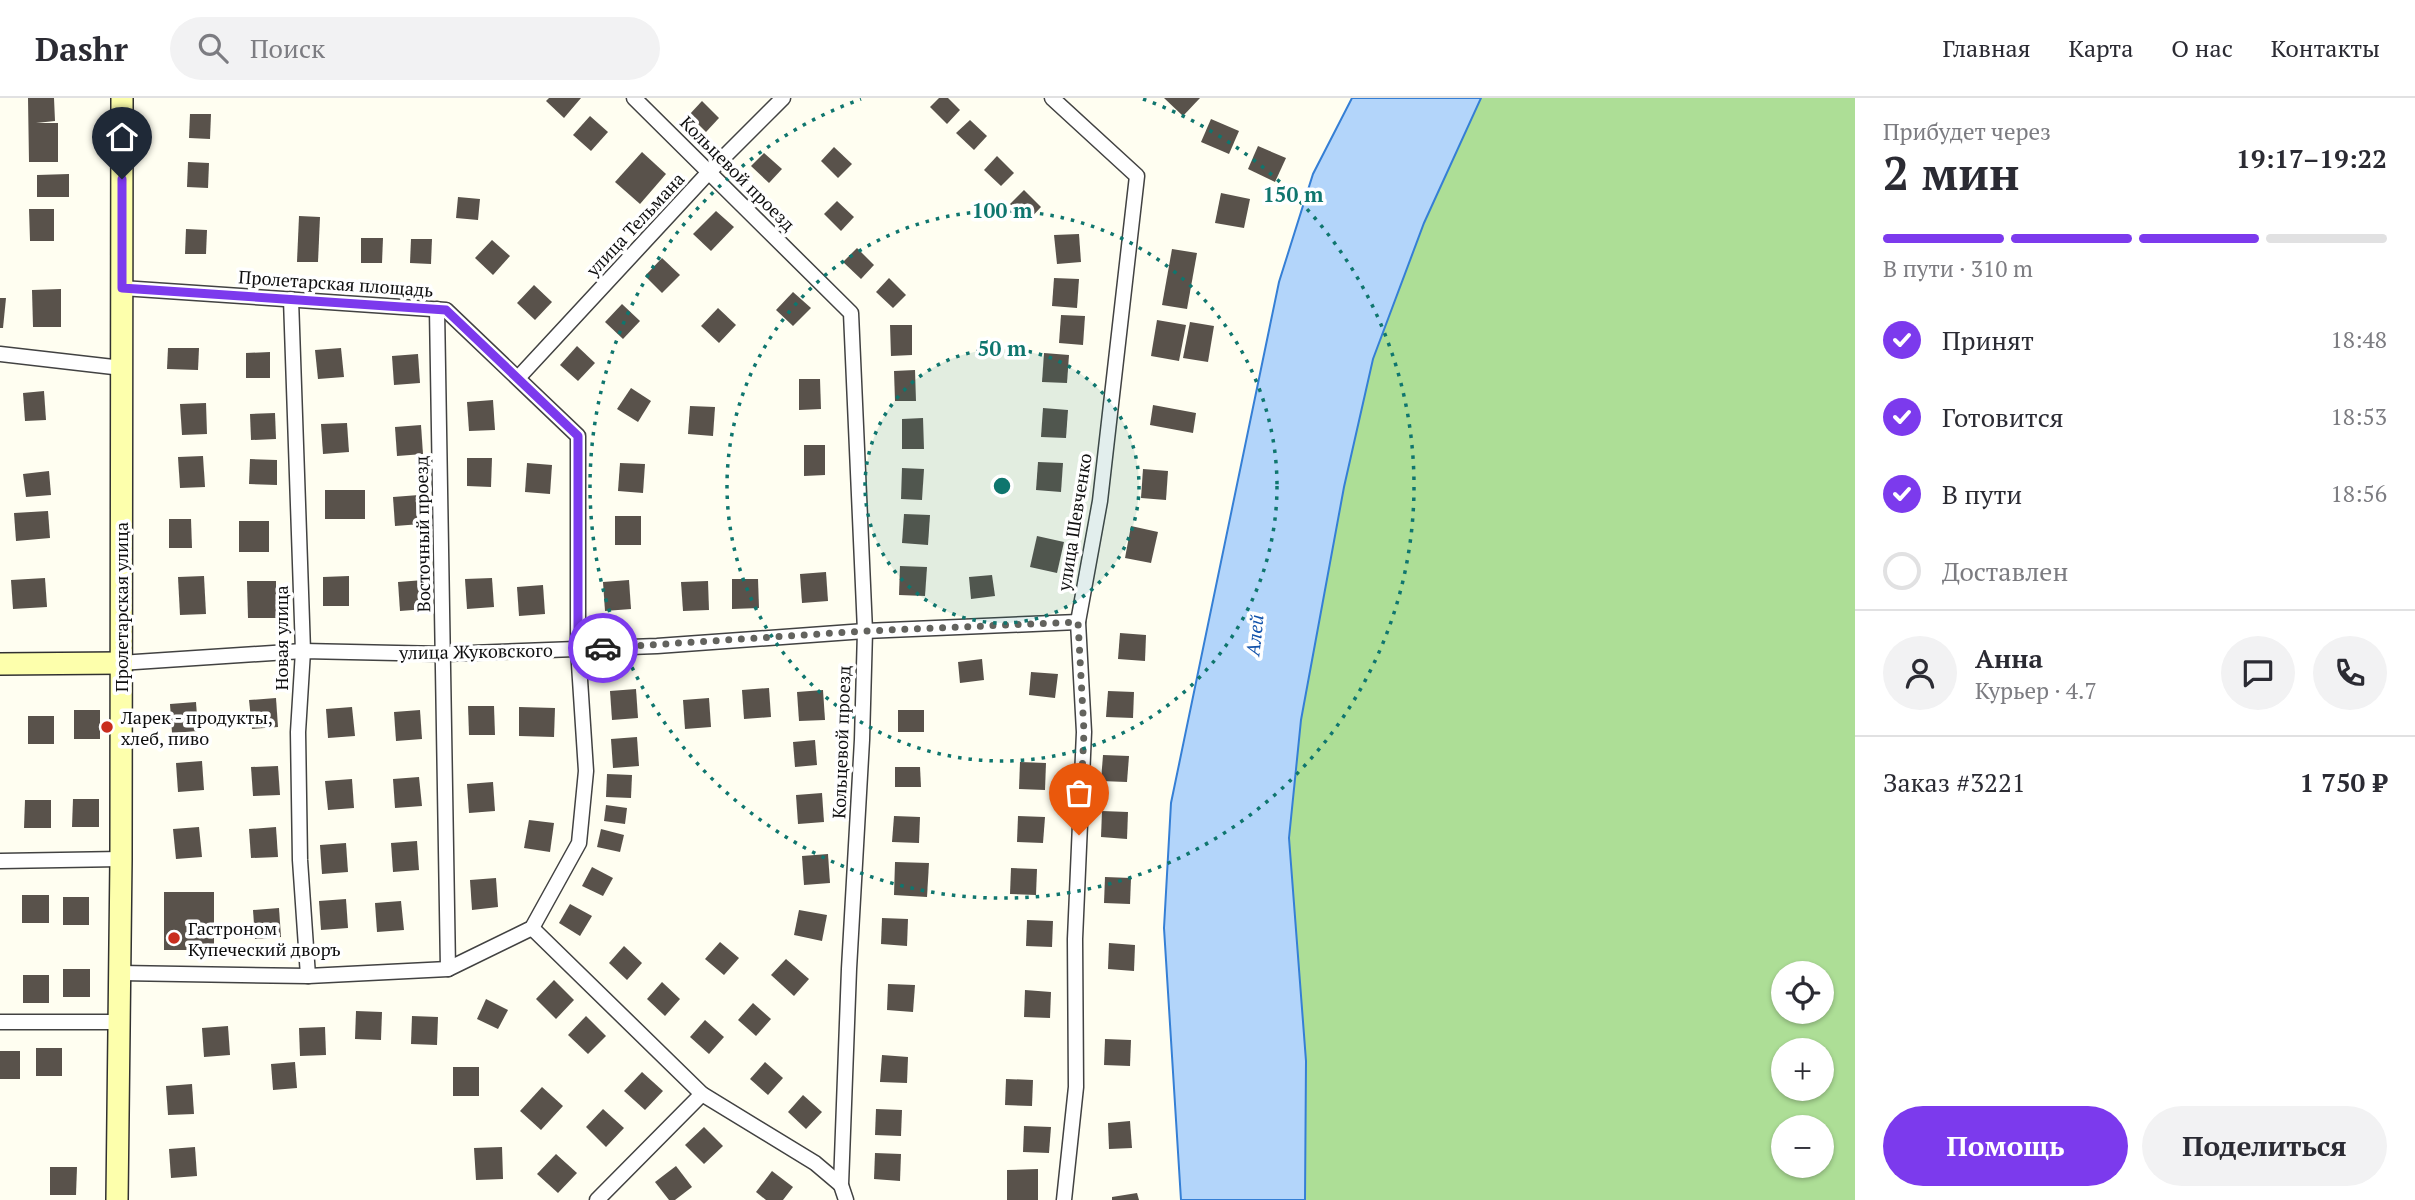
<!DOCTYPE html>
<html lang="ru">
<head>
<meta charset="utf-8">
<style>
  body { margin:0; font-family:"PT Serif",serif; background:#f2f2f3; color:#2b2b33; height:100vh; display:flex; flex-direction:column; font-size:26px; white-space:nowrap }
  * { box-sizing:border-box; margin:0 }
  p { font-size:23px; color:#7c7c81 }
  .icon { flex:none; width:38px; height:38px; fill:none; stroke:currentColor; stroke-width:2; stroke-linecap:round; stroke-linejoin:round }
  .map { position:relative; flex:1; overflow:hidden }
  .panel { display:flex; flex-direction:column; background:#fff; width:560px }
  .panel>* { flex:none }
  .buttons { position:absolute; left:1771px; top:863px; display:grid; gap:14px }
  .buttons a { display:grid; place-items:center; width:63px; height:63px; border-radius:50%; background:#fff; box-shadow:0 2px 5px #0004; font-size:35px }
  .pin { position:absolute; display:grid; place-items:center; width:60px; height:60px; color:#fff; margin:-72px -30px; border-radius:50% 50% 50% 0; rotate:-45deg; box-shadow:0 0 7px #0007 }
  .pin .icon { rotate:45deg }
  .courier { position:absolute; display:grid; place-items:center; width:70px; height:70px; margin:-35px; border:5px solid #7c3aed; border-radius:50%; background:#fff; color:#222; box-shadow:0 2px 9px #0007 }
  .overview em { font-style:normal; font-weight:700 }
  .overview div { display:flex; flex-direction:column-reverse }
  .overview { display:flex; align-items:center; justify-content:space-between; height:119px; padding:0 28px }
  h1 { font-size:46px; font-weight:700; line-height:52px }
  .bar { display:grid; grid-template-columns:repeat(4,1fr); gap:10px 7px; align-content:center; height:84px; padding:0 28px }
  .bar i { height:9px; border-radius:5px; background:#e1e1e2 }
  .bar .current { background:#7c3aed }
  .bar p { grid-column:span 4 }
  .line { display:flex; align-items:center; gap:18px; padding:0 28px; border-top:2px solid #e1e1e2 }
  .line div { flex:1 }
  .round { display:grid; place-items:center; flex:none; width:74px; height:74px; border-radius:37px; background:#f2f2f3 }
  ol { padding:0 28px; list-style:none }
  li { display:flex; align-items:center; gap:21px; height:77px }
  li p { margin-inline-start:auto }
  li .icon { padding:7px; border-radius:50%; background:#7c3aed; color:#fff; stroke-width:4 }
  li:last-child { color:#7c7c81 }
  li i { width:38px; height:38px; border:4px solid #e1e1e2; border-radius:50% }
  .button { display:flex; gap:14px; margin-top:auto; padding:14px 28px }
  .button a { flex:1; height:80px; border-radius:42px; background:#7c3aed; color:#fff; font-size:28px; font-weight:700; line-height:80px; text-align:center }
  .button a+a { background:#f2f2f3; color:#2b2b33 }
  header { display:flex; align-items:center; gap:42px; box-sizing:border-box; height:98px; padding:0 35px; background:#fff; border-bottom:2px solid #e1e1e2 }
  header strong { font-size:33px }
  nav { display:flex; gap:38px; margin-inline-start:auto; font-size:24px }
  .search { width:490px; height:63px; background:#f2f2f3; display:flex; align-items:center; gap:18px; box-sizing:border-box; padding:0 24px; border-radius:38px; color:#7c7c81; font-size:26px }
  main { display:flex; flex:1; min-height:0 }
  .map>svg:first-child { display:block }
  .forest { fill:#adde96; fill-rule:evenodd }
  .water { fill:#b3d5fa; stroke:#357fd5; stroke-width:2 }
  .building { fill:#59524b }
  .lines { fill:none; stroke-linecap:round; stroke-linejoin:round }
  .street-casing { stroke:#424242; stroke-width:17 }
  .secondary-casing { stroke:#313131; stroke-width:24 }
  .street { stroke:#fff; stroke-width:14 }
  .secondary { stroke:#fdffac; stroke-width:21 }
  .done { stroke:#63635e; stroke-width:7; stroke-dasharray:0 12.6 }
  .route { stroke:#7c3aed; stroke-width:9 }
  .ring { fill:none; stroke:#0f766e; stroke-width:3.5; stroke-dasharray:3.5 7 }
  .poi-dot { fill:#c92d1e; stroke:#fff; stroke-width:2.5 }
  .labels { text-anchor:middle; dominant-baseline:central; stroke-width:7; stroke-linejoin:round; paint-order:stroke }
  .street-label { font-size:18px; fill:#0f0f0f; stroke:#fff }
  .poi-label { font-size:18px; fill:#0f0f0f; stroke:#fff; text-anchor:start }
  .water-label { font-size:19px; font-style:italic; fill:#1051aa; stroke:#fff }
  .centre { fill:#0f766e; stroke:#fff; stroke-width:3.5 }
  .ring-label { font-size:21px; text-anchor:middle; font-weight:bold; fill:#0f766e; stroke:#fff; stroke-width:7; stroke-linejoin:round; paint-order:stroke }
</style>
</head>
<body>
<header>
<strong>Dashr</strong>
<div class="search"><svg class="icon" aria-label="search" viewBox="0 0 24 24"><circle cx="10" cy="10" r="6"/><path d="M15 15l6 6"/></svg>Поиск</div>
<nav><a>Главная</a><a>Карта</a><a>О нас</a><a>Контакты</a></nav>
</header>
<main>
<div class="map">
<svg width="1855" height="1102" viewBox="0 0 1855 1102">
  <rect width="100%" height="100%" fill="#fffef1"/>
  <path class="forest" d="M1481,0H1855V1102H1305L1306,963L1289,740L1301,622L1344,389L1373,261L1424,125ZM1783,875H1822V914H1783ZM1783,952H1822V990H1783ZM1783,1029H1822V1068H1783Z"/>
  <path class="water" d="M1352,0H1481L1424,125L1373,261L1344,389L1301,622L1289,740L1306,963L1305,1102H1181L1164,830L1171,705L1279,184L1313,76Z"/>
  <g class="building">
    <path d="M28,0H54L55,23L36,25H58V64H29Z"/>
    <path d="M549,0H581L564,20L546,3Z"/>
    <path d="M939,0H948L960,12L947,26L930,9Z"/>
    <path d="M1164,0H1200L1183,18Z"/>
    <path d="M702,3L719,20L706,34L689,17Z"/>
    <path d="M190,16H211L210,41L189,40Z"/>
    <path d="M590,18L608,34L591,53L573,37Z"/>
    <path d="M1211,21L1239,33L1229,56L1201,44Z"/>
    <path d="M970,22L987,38L974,52L956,35Z"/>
    <path d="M1258,48L1286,60L1275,84L1248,71Z"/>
    <path d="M834,49L852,66L838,80L821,63Z"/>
    <path d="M642,54L666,76L640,106L615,84Z"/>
    <path d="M764,55L782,71L769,85L751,68Z"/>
    <path d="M997,58L1014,75L1001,88L984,72Z"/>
    <path d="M188,64L209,65L208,90L187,89Z"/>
    <path d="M69,76V99H37V77Z"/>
    <path d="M1024,92L1041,109L1028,123L1010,106Z"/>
    <path d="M1221,95L1250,101L1244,130L1215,125Z"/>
    <path d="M458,99L480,101L478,122L456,120Z"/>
    <path d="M837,103L854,119L841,133L824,116Z"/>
    <path d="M29,111H54V143H30Z"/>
    <path d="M716,113L734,129L711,153L693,136Z"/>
    <path d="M299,118L320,119L318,164H297Z"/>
    <path d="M186,131L207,132L206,156H185Z"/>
    <path d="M1079,136L1081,164L1057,166L1054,137Z"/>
    <path d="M361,140H383L382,165H361Z"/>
    <path d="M411,141H432L431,166L410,165Z"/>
    <path d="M492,142L510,158L493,177L475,160Z"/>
    <path d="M857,150L874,167L861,181L843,164Z"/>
    <path d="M1172,151L1197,155L1187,211L1162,207Z"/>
    <path d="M662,160L680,177L662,195L645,178Z"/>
    <path d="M889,180L906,197L893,210L876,194Z"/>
    <path d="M1054,180L1079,181L1077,210L1052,208Z"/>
    <path d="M534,187L552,204L535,222L517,205Z"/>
    <path d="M61,191V229H33L32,192Z"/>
    <path d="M793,194L811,210L793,228L776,212Z"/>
    <path d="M0,200H6L3,230H0Z"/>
    <path d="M622,206L640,223L623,241L605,224Z"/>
    <path d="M718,210L736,227L719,245L701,228Z"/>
    <path d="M1061,217L1085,218L1083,247L1059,245Z"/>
    <path d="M1157,222L1186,227L1179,263L1151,258Z"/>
    <path d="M1190,224L1214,228L1208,264L1183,260Z"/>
    <path d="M890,227H912V257L891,258Z"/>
    <path d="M577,248L595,265L578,283L560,267Z"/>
    <path d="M168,250H199L198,272L167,271Z"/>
    <path d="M341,250L344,279L318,281L315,252Z"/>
    <path d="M270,254V280H246V255Z"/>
    <path d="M1044,255L1069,257L1067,285L1042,284Z"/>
    <path d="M418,256L420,285L394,287L392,258Z"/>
    <path d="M915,272L916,303H895L894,273Z"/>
    <path d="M799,281H820L821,311L799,312Z"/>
    <path d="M631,290L651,303L638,324L617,311Z"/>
    <path d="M44,293L46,322L25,323L23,295Z"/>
    <path d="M493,302L495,332L469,333L467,304Z"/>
    <path d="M206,305L207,336L182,337L180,306Z"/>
    <path d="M1153,307L1196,315L1193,335L1150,327Z"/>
    <path d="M690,308L715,309L713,338L688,336Z"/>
    <path d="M1043,310L1068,312L1066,340L1041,339Z"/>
    <path d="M275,315L276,341L251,342L250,316Z"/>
    <path d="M923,320L924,351H902V321Z"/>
    <path d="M347,325L349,354L323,356L321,326Z"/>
    <path d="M421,327L423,356L397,358L395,329Z"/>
    <path d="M804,347H825V377L804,378Z"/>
    <path d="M203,358L205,389L180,390L178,359Z"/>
    <path d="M467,360H492L491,389L467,388Z"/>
    <path d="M250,361L277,362V387L249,386Z"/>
    <path d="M1038,364L1063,365L1061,394L1036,392Z"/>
    <path d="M527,365L552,367L550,396L525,394Z"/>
    <path d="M620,365L645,366L643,395L618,393Z"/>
    <path d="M902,370L924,371L922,402L901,401Z"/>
    <path d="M1143,371L1168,373L1166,402L1141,400Z"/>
    <path d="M49,373L51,397L26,399L23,376Z"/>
    <rect x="325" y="392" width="40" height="29"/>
    <path d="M419,397L421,426L395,428L393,399Z"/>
    <path d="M48,413L50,440L16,443L14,415Z"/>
    <path d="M904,416L930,417L928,447L902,445Z"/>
    <rect x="615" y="418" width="26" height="29"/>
    <path d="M169,421H191L192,450H169Z"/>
    <rect x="239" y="423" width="30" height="31"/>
    <path d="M1131,428L1158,434L1151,465L1125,460Z"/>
    <path d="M1037,438L1064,444L1057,475L1030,469Z"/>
    <path d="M900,468L927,469L925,498L899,497Z"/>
    <path d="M826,474L828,503L802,505L800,476Z"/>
    <path d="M992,477L995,498L971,501L969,479Z"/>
    <path d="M204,478L206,516L180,517L178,479Z"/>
    <path d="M349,478V508H323V479Z"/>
    <path d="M45,480L47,509L13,511L11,482Z"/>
    <path d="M492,480L494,509L467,511L465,481Z"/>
    <path d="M732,481H758L759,510L732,511Z"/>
    <path d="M424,482L426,511L400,513L398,484Z"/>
    <path d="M629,482L631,511L605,513L603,484Z"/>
    <path d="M247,483H276V520H248Z"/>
    <path d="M708,483L709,512L683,513L681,484Z"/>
    <path d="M543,487L545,516L519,518L517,489Z"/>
    <path d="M1120,535L1146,537L1145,563L1118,561Z"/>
    <path d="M982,561L984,582L960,585L958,564Z"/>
    <path d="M1031,574L1058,576L1055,600L1029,597Z"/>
    <path d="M769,590L771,619L744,621L742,592Z"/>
    <path d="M636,591L638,620L612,622L610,593Z"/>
    <path d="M823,592L825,622L799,623L797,594Z"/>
    <path d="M1108,593L1134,594L1133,620L1106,619Z"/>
    <path d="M276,600L278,629L252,631L249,602Z"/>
    <path d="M709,600L711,629L685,631L683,602Z"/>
    <path d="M196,604L198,633L172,635L170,606Z"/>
    <path d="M468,608H494L495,637H469Z"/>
    <path d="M352,609L355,638L328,640L326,611Z"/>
    <path d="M519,609L555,610L554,639L519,638Z"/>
    <rect x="74" y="612" width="26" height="29"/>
    <path d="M420,612L422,641L396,643L394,614Z"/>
    <rect x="898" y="612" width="26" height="22"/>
    <rect x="28" y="618" width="26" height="28"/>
    <path d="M637,639L639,668L613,670L611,641Z"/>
    <path d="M815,642L817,667L795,669L793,644Z"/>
    <path d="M1103,657L1129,658L1127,684L1101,683Z"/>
    <path d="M202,663L204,692L178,694L176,665Z"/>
    <path d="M1020,664L1046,665L1045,692L1019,691Z"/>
    <path d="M278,668L280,697L253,698L251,669Z"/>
    <path d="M895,669H920L921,689H895Z"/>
    <path d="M607,676L632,677L631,700L606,699Z"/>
    <path d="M419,679L422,708L395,710L393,681Z"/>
    <path d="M352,681L354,710L328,712L325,683Z"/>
    <path d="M493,684L495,713L469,715L467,686Z"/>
    <path d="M822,695L824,724L798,726L796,697Z"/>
    <path d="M73,701H99V729H72Z"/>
    <path d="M25,702H51V730H24Z"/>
    <path d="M606,707L627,710L625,726L604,723Z"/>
    <path d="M1102,713L1128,714L1127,741L1101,739Z"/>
    <path d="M894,718L920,719L919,745L892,744Z"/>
    <path d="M1018,718L1045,719L1043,745L1017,744Z"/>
    <path d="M529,722L554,725L550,754L524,750Z"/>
    <path d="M199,729L202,759L176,761L173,731Z"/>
    <path d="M276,729L278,759L251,760L249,731Z"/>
    <path d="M601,731L624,737L620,754L597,749Z"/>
    <path d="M417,743L419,772L393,774L391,745Z"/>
    <path d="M346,745L348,774L322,776L320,747Z"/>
    <path d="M828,756L830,785L804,787L802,758Z"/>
    <path d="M895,764L929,765L927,799L894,797Z"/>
    <path d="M592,769L613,780L603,798L582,788Z"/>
    <path d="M1011,770L1037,771L1036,797L1010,796Z"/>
    <path d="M1105,779L1131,780L1130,806L1104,805Z"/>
    <path d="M496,780L498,809L472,812L470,782Z"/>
    <rect x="164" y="794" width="50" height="58"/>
    <rect x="22" y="797" width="27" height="28"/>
    <rect x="63" y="799" width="26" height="28"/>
    <path d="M346,801L348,830L321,832L319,803Z"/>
    <path d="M401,803L404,832L377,834L375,805Z"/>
    <path d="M570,806L592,818L580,838L559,825Z"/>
    <path d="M279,810L281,839L255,841L253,812Z"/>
    <path d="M799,812L827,817L822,843L794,837Z"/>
    <path d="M882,820L908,821L907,848L881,846Z"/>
    <path d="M1027,822L1053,823L1052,849L1026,848Z"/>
    <path d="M720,844L739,860L724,877L705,861Z"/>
    <path d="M1109,845L1135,847L1134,873L1108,871Z"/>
    <path d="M624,848L642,865L627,882L609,865Z"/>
    <path d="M786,861L809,881L794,898L771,877Z"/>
    <rect x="63" y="871" width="27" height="28"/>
    <rect x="23" y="877" width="26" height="28"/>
    <path d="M554,882L574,902L556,921L536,901Z"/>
    <path d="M662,884L680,901L665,918L647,901Z"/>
    <path d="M888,886L915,887L913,914L887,912Z"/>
    <path d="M1025,892L1051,894L1050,920L1024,919Z"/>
    <path d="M486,901L508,912L498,931L477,921Z"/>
    <path d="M753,905L771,921L756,938L738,922Z"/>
    <path d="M356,913L382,914L381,942L355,941Z"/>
    <path d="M412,918L438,919L437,947L411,946Z"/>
    <path d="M586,918L606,938L588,956L568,937Z"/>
    <path d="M705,922L724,939L709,956L690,939Z"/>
    <path d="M228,928L230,957L204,959L202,930Z"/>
    <path d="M325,929L326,957L300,958L299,930Z"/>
    <path d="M1105,941L1131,942L1130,968L1104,967Z"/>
    <rect x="36" y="950" width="26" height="28"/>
    <rect x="0" y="953" width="20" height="28"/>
    <path d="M882,957L908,959L907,985L880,984Z"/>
    <path d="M295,964L297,990L273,992L271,966Z"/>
    <path d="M765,964L783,980L768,997L750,981Z"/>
    <rect x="453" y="969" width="26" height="29"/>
    <path d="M642,974L663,993L645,1012L624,993Z"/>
    <path d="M1006,981L1033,982L1032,1008L1005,1007Z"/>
    <path d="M192,986L194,1016L168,1017L166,988Z"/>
    <path d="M542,989L563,1008L541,1032L520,1013Z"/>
    <path d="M803,997L822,1014L806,1031L788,1014Z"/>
    <path d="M603,1011L624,1030L606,1049L586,1029Z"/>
    <path d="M876,1011L902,1012L901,1038L875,1037Z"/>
    <path d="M1130,1023L1132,1050L1109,1051L1108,1025Z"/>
    <path d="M1024,1028L1051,1029L1049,1055L1023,1054Z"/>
    <path d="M704,1029L723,1048L704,1066L685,1047Z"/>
    <path d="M195,1049L197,1078L171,1080L169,1051Z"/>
    <path d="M502,1049L503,1081L476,1082L474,1050Z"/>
    <path d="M875,1055L901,1056L900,1083L874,1081Z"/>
    <path d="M556,1056L577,1075L558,1095L537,1076Z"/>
    <path d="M676,1068L692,1089L675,1102H669L655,1084Z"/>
    <path d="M50,1069H77L76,1097H50Z"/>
    <path d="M1038,1071V1102H1007V1072Z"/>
    <path d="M772,1073L793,1089L783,1102H766L756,1094Z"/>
    <path d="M1137,1095L1139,1102H1112V1099Z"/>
  </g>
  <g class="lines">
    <g class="street-casing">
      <g id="street">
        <path d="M634,0L851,215L865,533L862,642L849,871L841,1087L846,1102"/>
        <path d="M1052,0L1137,78L1100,403L1078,524L1084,634L1075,841L1076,989L1064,1102"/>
        <path d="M291,201L303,553L298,634L300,762L308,878"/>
        <path d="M437,211L448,871"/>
        <path d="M0,256L122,270"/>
        <path d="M518,280L709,74L783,0"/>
        <path d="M120,565L303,553L444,556L657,548L865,533L1078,524"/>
        <path d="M0,763L121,761"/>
        <path d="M532,830L702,996L815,1065L841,1087"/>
        <path d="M120,875L308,878L448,871L532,830L579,745L586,673L578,551V338L446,212L122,190"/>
        <path d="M0,924H119"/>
        <path d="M597,1102L702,996"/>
      </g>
    </g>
    <g class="secondary-casing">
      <g id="secondary">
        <path d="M0,566L120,565"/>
        <path d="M117,1102L121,761L122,0"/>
      </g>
    </g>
    <use href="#street" class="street"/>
    <use href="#secondary" class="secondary"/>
  </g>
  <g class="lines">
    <path class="done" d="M603,550L865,533L1078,524L1084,634L1079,737"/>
    <path class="route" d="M122,81V190L446,212L578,338V551L603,550"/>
  </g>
  <circle cx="1002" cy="388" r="137" fill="#0f766e" fill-opacity=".12"/>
  <g class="ring">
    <circle cx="1002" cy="388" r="137"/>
    <circle cx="1002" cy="388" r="275"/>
    <path d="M1143 1A412 412 0 1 1 861 1"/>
  </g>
  <g class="poi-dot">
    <circle cx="107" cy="629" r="7"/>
    <circle cx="174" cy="840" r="7"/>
  </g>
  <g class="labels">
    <g class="street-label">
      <text transform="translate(738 75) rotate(45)">Кольцевой проезд</text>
      <text transform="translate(635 126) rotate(-47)">улица Тельмана</text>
      <text transform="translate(336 185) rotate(4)">Пролетарская площадь</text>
      <text transform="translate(1074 424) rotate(-81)">улица Шевченко</text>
      <text transform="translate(422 436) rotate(-91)">Восточный проезд</text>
      <text transform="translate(121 509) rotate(-90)">Пролетарская улица</text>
      <text transform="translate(281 540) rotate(-90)">Новая улица</text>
      <text transform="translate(476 553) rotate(-1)">улица Жуковского</text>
      <text transform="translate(841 644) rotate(-88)">Кольцевой проезд</text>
    </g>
    <g class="poi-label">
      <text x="121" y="619">Ларек - продукты,<tspan x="121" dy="21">хлеб, пиво</tspan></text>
      <text x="188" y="830">Гастроном<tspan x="188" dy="21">Купеческий дворъ</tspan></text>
    </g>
    <g class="water-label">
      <text transform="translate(1254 537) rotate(-84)">Алей</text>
    </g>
  </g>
  <circle cx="1002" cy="388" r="10" class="centre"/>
  <g class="ring-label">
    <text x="1293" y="104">150 m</text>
    <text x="1002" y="120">100 m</text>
    <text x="1002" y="258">50 m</text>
  </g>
</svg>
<div class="buttons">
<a><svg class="icon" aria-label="locate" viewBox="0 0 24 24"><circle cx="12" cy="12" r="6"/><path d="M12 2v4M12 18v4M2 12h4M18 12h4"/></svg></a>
<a>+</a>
<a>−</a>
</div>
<div class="pin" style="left:1079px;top:737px;background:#ea580c"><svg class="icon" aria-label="bag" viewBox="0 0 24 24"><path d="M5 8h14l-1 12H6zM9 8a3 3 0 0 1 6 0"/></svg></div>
<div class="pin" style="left:122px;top:81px;background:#1f2937"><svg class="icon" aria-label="home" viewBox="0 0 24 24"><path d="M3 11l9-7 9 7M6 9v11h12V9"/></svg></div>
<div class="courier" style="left:603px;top:550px"><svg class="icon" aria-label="car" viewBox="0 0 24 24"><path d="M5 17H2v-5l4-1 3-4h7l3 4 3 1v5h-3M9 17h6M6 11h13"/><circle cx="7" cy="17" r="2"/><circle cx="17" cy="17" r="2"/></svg></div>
</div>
<section class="panel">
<div class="overview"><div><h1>2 мин</h1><p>Прибудет через</p></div><em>19:17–19:22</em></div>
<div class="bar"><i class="current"></i><i class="current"></i><i class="current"></i><i></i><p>В пути · 310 m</p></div>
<ol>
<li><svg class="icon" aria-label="check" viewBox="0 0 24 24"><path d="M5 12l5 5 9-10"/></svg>Принят<p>18:48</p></li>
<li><svg class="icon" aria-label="check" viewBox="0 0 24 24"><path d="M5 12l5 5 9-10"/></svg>Готовится<p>18:53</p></li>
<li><svg class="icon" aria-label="check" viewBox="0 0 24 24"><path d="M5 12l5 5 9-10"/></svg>В пути<p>18:56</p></li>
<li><i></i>Доставлен</li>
</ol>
<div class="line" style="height:126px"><a class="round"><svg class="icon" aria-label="person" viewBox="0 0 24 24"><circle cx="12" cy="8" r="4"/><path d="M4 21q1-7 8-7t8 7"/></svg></a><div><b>Анна</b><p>Курьер · 4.7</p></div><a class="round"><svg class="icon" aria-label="chat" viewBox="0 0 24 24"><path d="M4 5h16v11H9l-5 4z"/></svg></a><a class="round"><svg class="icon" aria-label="phone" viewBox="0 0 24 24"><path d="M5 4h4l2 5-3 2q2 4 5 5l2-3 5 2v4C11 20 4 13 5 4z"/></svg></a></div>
<div class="line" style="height:91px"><div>Заказ #3221</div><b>1 750 ₽</b></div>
<div class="button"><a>Помощь</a><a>Поделиться</a></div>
</section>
</main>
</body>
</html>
